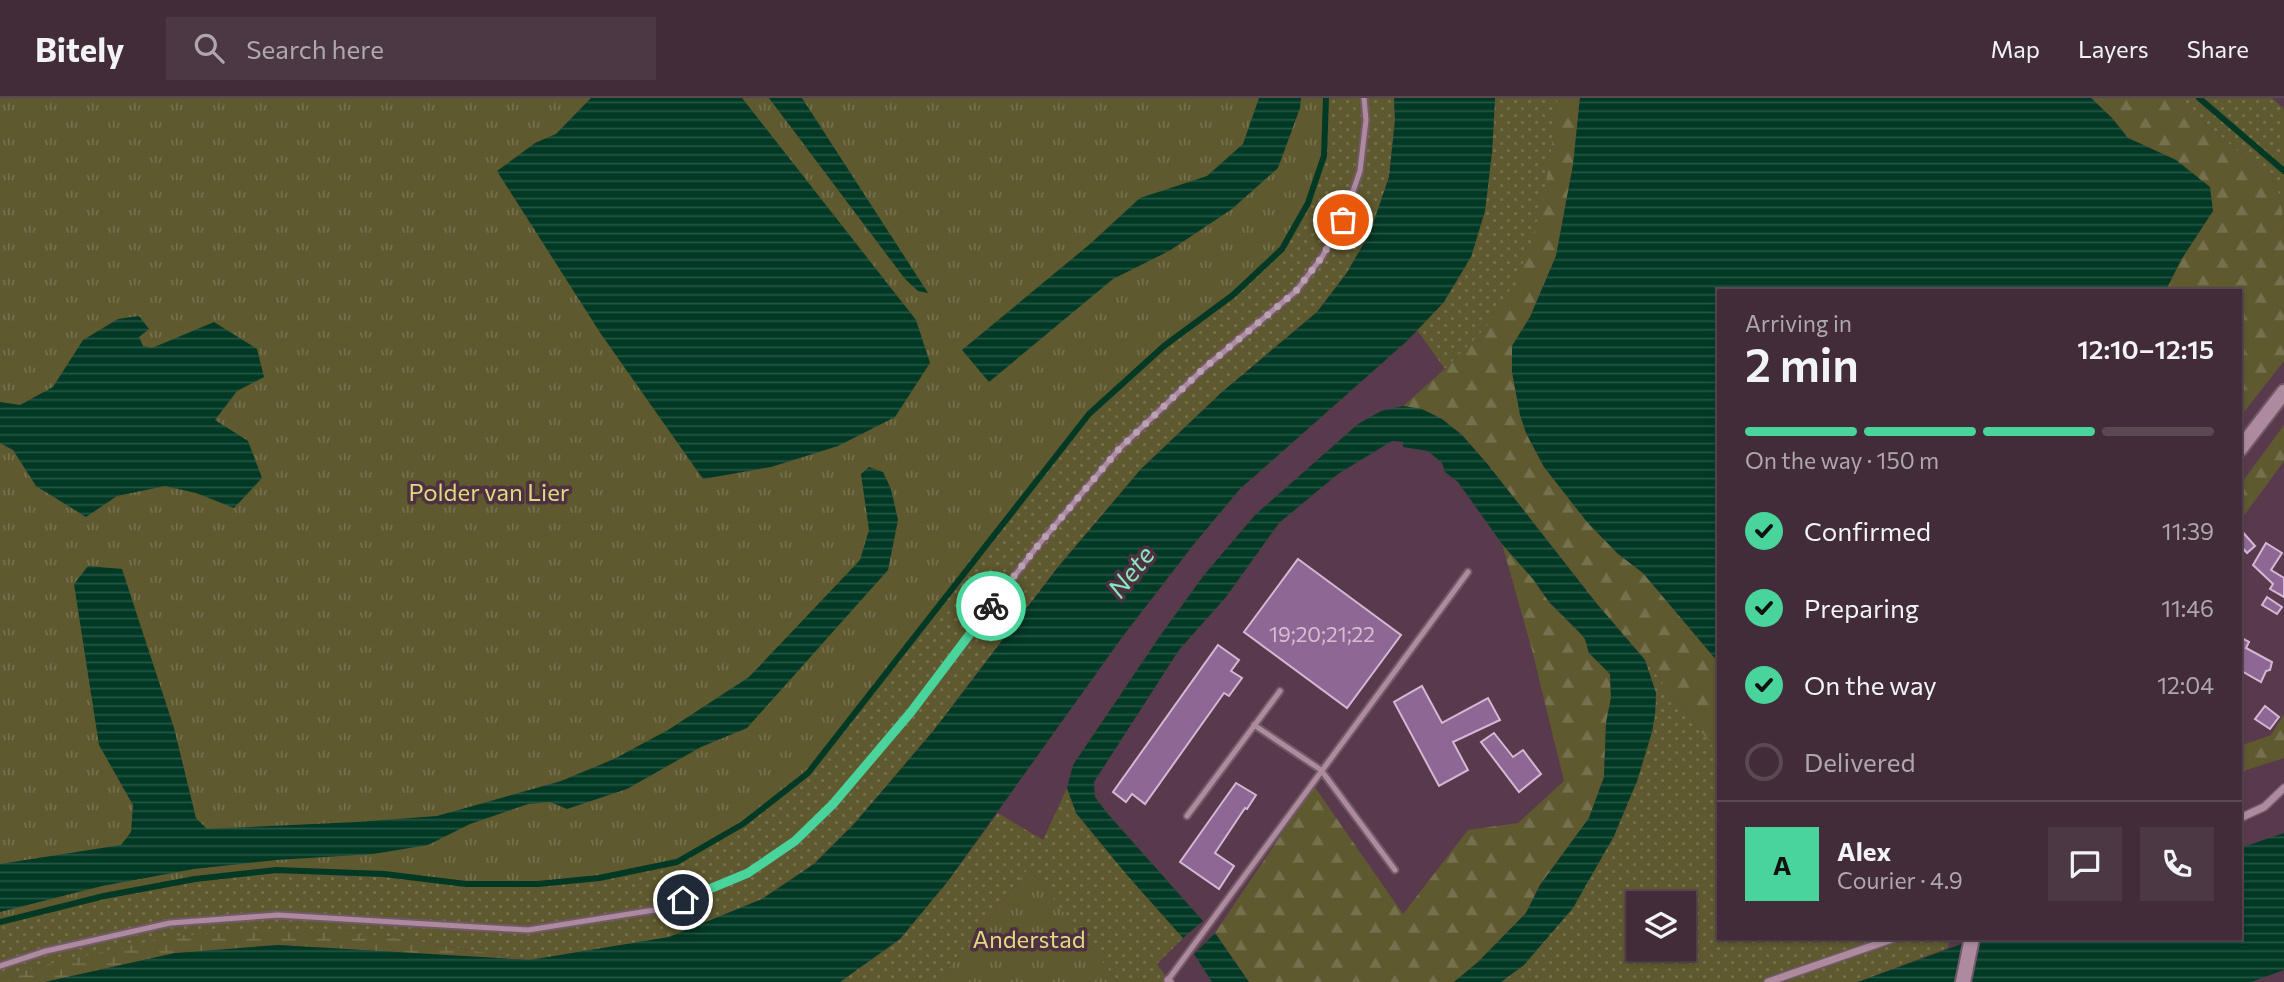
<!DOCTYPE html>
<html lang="en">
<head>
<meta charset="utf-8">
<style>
  body { margin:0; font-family:Commissioner,sans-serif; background:#4c3844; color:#f1f3f6; height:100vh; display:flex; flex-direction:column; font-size:26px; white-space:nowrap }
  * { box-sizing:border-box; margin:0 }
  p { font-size:23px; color:#aea7ae }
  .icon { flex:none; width:38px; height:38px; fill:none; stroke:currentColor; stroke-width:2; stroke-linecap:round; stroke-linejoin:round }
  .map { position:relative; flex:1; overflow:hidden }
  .sheet { position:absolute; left:1717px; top:191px; width:525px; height:651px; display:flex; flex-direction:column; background:#422c39; border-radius:0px; box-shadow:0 2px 5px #0004,0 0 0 2px #5a4853 }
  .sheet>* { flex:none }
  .tools { position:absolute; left:1626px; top:793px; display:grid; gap:14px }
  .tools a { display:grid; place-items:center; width:70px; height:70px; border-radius:0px; background:#422c39; box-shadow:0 2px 5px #0004,0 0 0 2px #5a4853; font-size:35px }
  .pin { position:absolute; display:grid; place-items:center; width:60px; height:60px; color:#fff; margin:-30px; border:4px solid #fff; border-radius:50%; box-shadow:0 2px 7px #0007 }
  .courier { position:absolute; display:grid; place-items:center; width:70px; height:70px; margin:-35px; border:5px solid #49d49c; border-radius:50%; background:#fff; color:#222; box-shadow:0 2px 9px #0007 }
  .summary em { font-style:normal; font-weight:600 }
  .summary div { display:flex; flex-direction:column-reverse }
  .summary { display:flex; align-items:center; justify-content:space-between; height:119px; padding:0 28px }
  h1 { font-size:46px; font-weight:600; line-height:52px }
  .bar { display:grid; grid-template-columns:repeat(4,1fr); gap:10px 7px; align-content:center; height:84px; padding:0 28px }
  .bar i { height:9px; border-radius:5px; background:#5a4853 }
  .bar .on { background:#49d49c }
  .bar p { grid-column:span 4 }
  .line { display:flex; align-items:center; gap:18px; padding:0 28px; border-top:2px solid #5a4853 }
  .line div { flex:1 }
  .round { display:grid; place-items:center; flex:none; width:74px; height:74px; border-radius:0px; background:#4c3844 }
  ol { padding:0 28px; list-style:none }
  li { display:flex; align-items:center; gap:21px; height:77px }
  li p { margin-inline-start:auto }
  li .icon { padding:7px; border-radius:50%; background:#49d49c; color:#111; stroke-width:4 }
  li:last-child { color:#aea7ae }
  li i { width:38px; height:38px; border:4px solid #5a4853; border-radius:50% }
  header { display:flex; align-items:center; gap:42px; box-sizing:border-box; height:98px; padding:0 35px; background:#422c39; border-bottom:2px solid #5a4853 }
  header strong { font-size:33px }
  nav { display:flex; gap:38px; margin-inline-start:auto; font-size:24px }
  .search { width:490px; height:63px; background:#4c3844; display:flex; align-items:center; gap:18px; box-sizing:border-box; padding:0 24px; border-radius:0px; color:#aea7ae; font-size:26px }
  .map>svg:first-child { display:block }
  .grass { fill:url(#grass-dots); fill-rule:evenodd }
  .forest { fill:url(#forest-firs) }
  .wetland { fill:url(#wetland-marsh) }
  .park { fill:url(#park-tufts) }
  .water { fill:url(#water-rules) }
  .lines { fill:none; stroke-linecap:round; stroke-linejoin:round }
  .stream { stroke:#013925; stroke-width:6 }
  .building { fill:#8f6794; stroke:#d3b8d6; stroke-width:2 }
  .lane-casing { stroke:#725968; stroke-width:9 }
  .street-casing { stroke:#725968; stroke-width:10 }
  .secondary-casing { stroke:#725968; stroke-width:18 }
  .lane { stroke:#ad8a9e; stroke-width:5 }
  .street { stroke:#ad8a9e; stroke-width:7 }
  .secondary { stroke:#ad8a9e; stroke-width:14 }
  .done { stroke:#baa3b0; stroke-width:7; stroke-dasharray:0 12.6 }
  .route { stroke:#49d49c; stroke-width:9 }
  .labels { text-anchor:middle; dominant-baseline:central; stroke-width:7; stroke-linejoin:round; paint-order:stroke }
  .number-label { font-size:21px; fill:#d6bed2 }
  .park-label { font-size:24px; fill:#e2d97f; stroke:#4d3042 }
  .water-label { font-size:26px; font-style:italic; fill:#86e6b9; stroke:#4d3042 }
</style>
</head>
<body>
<header>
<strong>Bitely</strong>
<div class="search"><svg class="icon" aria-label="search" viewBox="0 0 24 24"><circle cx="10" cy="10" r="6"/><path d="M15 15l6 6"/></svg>Search here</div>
<nav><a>Map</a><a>Layers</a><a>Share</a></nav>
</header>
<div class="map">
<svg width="2284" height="884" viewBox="0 0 2284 884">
  <defs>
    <pattern id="grass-dots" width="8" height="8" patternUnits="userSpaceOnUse" patternTransform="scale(1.75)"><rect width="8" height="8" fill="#5e592f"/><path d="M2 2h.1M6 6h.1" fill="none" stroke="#75704d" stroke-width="1.8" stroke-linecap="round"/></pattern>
    <pattern id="forest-firs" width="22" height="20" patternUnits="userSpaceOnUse" patternTransform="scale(1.75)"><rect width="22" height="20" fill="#5e592f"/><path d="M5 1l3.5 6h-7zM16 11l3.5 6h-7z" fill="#75704d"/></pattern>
    <pattern id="wetland-marsh" width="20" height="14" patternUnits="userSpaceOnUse" patternTransform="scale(1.75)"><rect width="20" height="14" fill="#5e592f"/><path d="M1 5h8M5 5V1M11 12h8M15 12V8" fill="none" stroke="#75704d"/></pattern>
    <pattern id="park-tufts" width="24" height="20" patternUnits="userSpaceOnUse" patternTransform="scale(1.75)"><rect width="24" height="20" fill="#5e592f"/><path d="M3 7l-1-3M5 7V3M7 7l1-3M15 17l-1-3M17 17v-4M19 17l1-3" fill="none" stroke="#75704d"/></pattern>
    <pattern id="water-rules" width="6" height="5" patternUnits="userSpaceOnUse" patternTransform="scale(1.75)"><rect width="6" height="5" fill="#013925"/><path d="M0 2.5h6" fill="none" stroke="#265545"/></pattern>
  </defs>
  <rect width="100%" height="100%" fill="#583a4c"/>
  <g class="grass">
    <path d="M1326,0H1394L1395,22L1389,79L1370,135L1346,176L1317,214L1222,294L1141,371L1058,469L934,632L854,726L814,766L762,801L670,839L530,862L385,838L49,866L0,880V824L104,798L195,781L276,772L384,776L466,786H538L599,780L677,764L808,675L1089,316L1164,248L1233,197L1282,151L1308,105L1324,58Z"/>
    <path d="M1495,0H1558C1549,75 1542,152 1497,216C1483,236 1462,253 1445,271L1417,232L1444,204L1492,55Z"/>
    <path d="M2176,0H2272L2284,11V138L2281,102L2274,84Z"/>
    <path d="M1645,562L1718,655V840H1950L1948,850L1858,884H1501L1524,867L1614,738L1637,683L1655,617L1656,595ZM1638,805H1684V850H1638Z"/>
    <path d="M1067,690L1076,715L1127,777L1183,840L1157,866L1170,884H1118L1029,770L938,884H840L900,841L948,783L998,715L1043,742Z"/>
  </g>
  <g class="forest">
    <path d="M1558,0H1580L1573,67L1556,158L1530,219L1512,248L1526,335L1544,369L1617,455L1643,475L1718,564V655L1645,562L1597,506L1489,368L1462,337L1403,308C1435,280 1468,251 1495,218C1500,212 1504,203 1508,195C1543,135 1549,68 1558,0Z"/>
    <path d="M2091,0H2176L2274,84L2281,102L2284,138V263L2240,319V192H2166L2181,162L2176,62L2128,40L2112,20Z"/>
    <path d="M2284,327V363L2240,423V387Z"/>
    <path d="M1502,446L1533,481L1549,504L1580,535L1585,541L1589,555L1610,576L1611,600L1606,625L1604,679L1589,720L1540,787L1526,815L1478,864L1454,884H1249L1215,835L1314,688L1403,816L1468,732L1518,725L1564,683L1532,552Z"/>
    <path d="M2284,616V660L2240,674V648L2271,637Z"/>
  </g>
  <path class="wetland" d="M277,831L385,838L530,862L278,847L175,855L45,884H0V880L49,866L172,838Z"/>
  <g class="park">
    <path d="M0,0H1326L1324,58L1308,105L1282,151L1233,197L1164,248L1089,316L808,675L743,726L677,764L599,780L538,786H466L384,776L276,772L195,781L104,798L0,824Z"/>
    <path d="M1029,770L1118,884H938Z"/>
  </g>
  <g class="water">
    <path d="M591,0H742L916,222L930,265L895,319L838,348L771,369L703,381L601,236L497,73L535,45L556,36Z"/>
    <path d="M769,0H802L928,195L918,193L905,181Z"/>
    <path d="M1259,0H1301L1300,10L1278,70L1232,111L1169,153L1113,181L989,284L962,252L1090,146L1140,100L1207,78L1243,46Z"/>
    <path d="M1394,0H1495L1492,55L1485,113L1471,159L1444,204L1407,243L1240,391L1194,446L1123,538L948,783L900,841L840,884H45L175,855L278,847L530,862L669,839L762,801L814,766L854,726L934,632L1058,469L1141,371L1222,294L1317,214L1346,176L1370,135L1389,79L1395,22Z"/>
    <path d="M1580,0H2091L2112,20L2128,40L2176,62L2210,89L2213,113L2181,162L2166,192H1718V564L1643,475L1617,455L1587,424L1544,369L1526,335L1520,317L1512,274V248L1530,219L1556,158L1573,67Z"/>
    <path d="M139,218L149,231L139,239L143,248L152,250L214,224L257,251L264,279L237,293L215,322L248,343L262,380L234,410L196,395L165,388L117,398L86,419L36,388L13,352L0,345V304L20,307L53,289L83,242L118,221Z"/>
    <path d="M1403,308L1422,311L1442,321L1462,337L1489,368L1597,506L1645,562L1656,595L1655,617L1652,634L1637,683L1614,738L1573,810L1524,867L1501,884H1454L1478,864L1526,815L1540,787L1589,720L1604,679L1606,625L1611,600L1610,576L1589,555L1585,541L1580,535L1549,504L1533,481L1502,446L1458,384L1445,374L1442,365L1428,353L1403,349V344L1392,343L1338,376L1279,425L1226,499L1179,552L1094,684L1095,699L1107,715L1203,823L1183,840L1127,777L1076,715L1067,690L1073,667L1162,535L1204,477L1255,417L1358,326L1381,313Z"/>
    <path d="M869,369L883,374L891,391L898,422L888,472L747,630L701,649L627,691L567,711L550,704L528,706L470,726L428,747L373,756L276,762L194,771L102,788L0,814V766L121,747L131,734L133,707L99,647L74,486L88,468L122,471L174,630L196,720L207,731L357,724L437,718L561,683L614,661L668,632L749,579L860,462L869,432L861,376Z"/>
    <path d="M2284,735V872L2251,884H1858L1978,840H2240V750Z"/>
    <path d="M1215,835L1249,884H1212L1194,856Z"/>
  </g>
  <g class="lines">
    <g class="stream">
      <path d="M2199,0L2284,73"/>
      <path d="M0,824L104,798L195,781L276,772L384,776L466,786H538L599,780L677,764L743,726L808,675L1089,316L1164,248L1233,197L1282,151L1308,105L1324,58L1326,0"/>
    </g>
  </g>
  <g class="building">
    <path d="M2240,431L2255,448L2247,455L2240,447Z"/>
    <path d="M2266,445L2282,455L2271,472L2284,480V499L2270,491L2273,486L2253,467Z"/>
    <path d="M1298,461L1401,537L1347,610L1244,534Z"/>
    <path d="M2267,499L2282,509L2277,516L2262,507Z"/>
    <path d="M2240,539L2249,544L2246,550L2272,564L2270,572L2266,573L2261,584L2240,572L2243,562L2240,560Z"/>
    <path d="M1218,547L1239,562L1231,573L1242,580L1229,598L1224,595L1145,706L1132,696L1126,704L1113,694Z"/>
    <path d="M1422,588L1442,625L1488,600L1500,622L1453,644L1468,672L1439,688L1394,604Z"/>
    <path d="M2265,608L2279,619L2270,631L2255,621Z"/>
    <path d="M1494,635L1513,659L1523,652L1541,676L1519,694L1481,644Z"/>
    <path d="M1236,685L1256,697L1247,711L1245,710L1215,755L1234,768L1219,791L1180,764Z"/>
  </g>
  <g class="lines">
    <g class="lane-casing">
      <g id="lane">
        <path d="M1254,627L1321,672L1395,772"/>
        <path d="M1187,718L1280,593"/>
        <path d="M0,868L46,853L170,825L278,817L528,832L661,811L748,775L795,743L833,706L911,614L1035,451L1119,351L1202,272L1296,193L1322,159L1343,122L1360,73L1366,22L1364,0"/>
        <path d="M1168,882L1468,474"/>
      </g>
    </g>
    <g class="street-casing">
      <g id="street">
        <path d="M2240,720L2264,709L2284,690"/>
        <path d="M1168,882L1170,884"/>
        <path d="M1768,884L1895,840"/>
      </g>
    </g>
    <g class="secondary-casing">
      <g id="secondary">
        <path d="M2240,351L2284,294"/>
        <path d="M1963,884L1972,840"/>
      </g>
    </g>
    <use href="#lane" class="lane"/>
    <use href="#street" class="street"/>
    <use href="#secondary" class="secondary"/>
  </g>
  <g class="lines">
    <path class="done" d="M991,508L1035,451L1119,351L1202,272L1296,193L1322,159L1343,122"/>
    <path class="route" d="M683,802L748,775L795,743L833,706L911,614L991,508"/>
  </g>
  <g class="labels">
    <g class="number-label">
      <text x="1322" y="535">19;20;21;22</text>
    </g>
    <g class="park-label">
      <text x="489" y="393">Polder van Lier</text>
      <text x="1029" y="840">Anderstad</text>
    </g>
    <g class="water-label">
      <text transform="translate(1130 473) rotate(-52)">Nete</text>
    </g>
  </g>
</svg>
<div class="tools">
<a><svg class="icon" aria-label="layers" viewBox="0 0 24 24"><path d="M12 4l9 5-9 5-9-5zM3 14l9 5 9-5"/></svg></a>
</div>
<div class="pin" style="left:1343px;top:122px;background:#ea580c"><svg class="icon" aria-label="bag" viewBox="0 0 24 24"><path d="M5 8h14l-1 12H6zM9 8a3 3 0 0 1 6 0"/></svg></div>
<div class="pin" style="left:683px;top:802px;background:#1f2937"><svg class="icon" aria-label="home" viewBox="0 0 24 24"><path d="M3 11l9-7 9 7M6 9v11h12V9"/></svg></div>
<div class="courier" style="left:991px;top:508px"><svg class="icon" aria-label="bike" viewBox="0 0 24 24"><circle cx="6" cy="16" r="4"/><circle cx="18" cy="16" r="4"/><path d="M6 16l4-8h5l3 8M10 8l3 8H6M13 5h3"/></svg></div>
<section class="sheet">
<div class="summary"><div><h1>2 min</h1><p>Arriving in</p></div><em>12:10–12:15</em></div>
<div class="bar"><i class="on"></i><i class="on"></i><i class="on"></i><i></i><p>On the way · 150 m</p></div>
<ol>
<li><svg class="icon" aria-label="check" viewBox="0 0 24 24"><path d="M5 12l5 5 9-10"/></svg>Confirmed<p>11:39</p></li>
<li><svg class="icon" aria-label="check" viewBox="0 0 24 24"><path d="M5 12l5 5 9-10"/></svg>Preparing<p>11:46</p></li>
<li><svg class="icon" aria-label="check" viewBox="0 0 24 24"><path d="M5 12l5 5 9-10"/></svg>On the way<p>12:04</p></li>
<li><i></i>Delivered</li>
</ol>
<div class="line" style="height:126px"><b class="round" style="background:#49d49c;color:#111">A</b><div><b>Alex</b><p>Courier · 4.9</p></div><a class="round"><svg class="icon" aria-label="chat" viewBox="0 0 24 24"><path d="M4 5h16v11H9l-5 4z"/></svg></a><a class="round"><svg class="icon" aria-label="phone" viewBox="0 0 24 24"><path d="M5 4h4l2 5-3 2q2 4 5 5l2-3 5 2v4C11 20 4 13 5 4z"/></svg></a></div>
</section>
</div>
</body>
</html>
